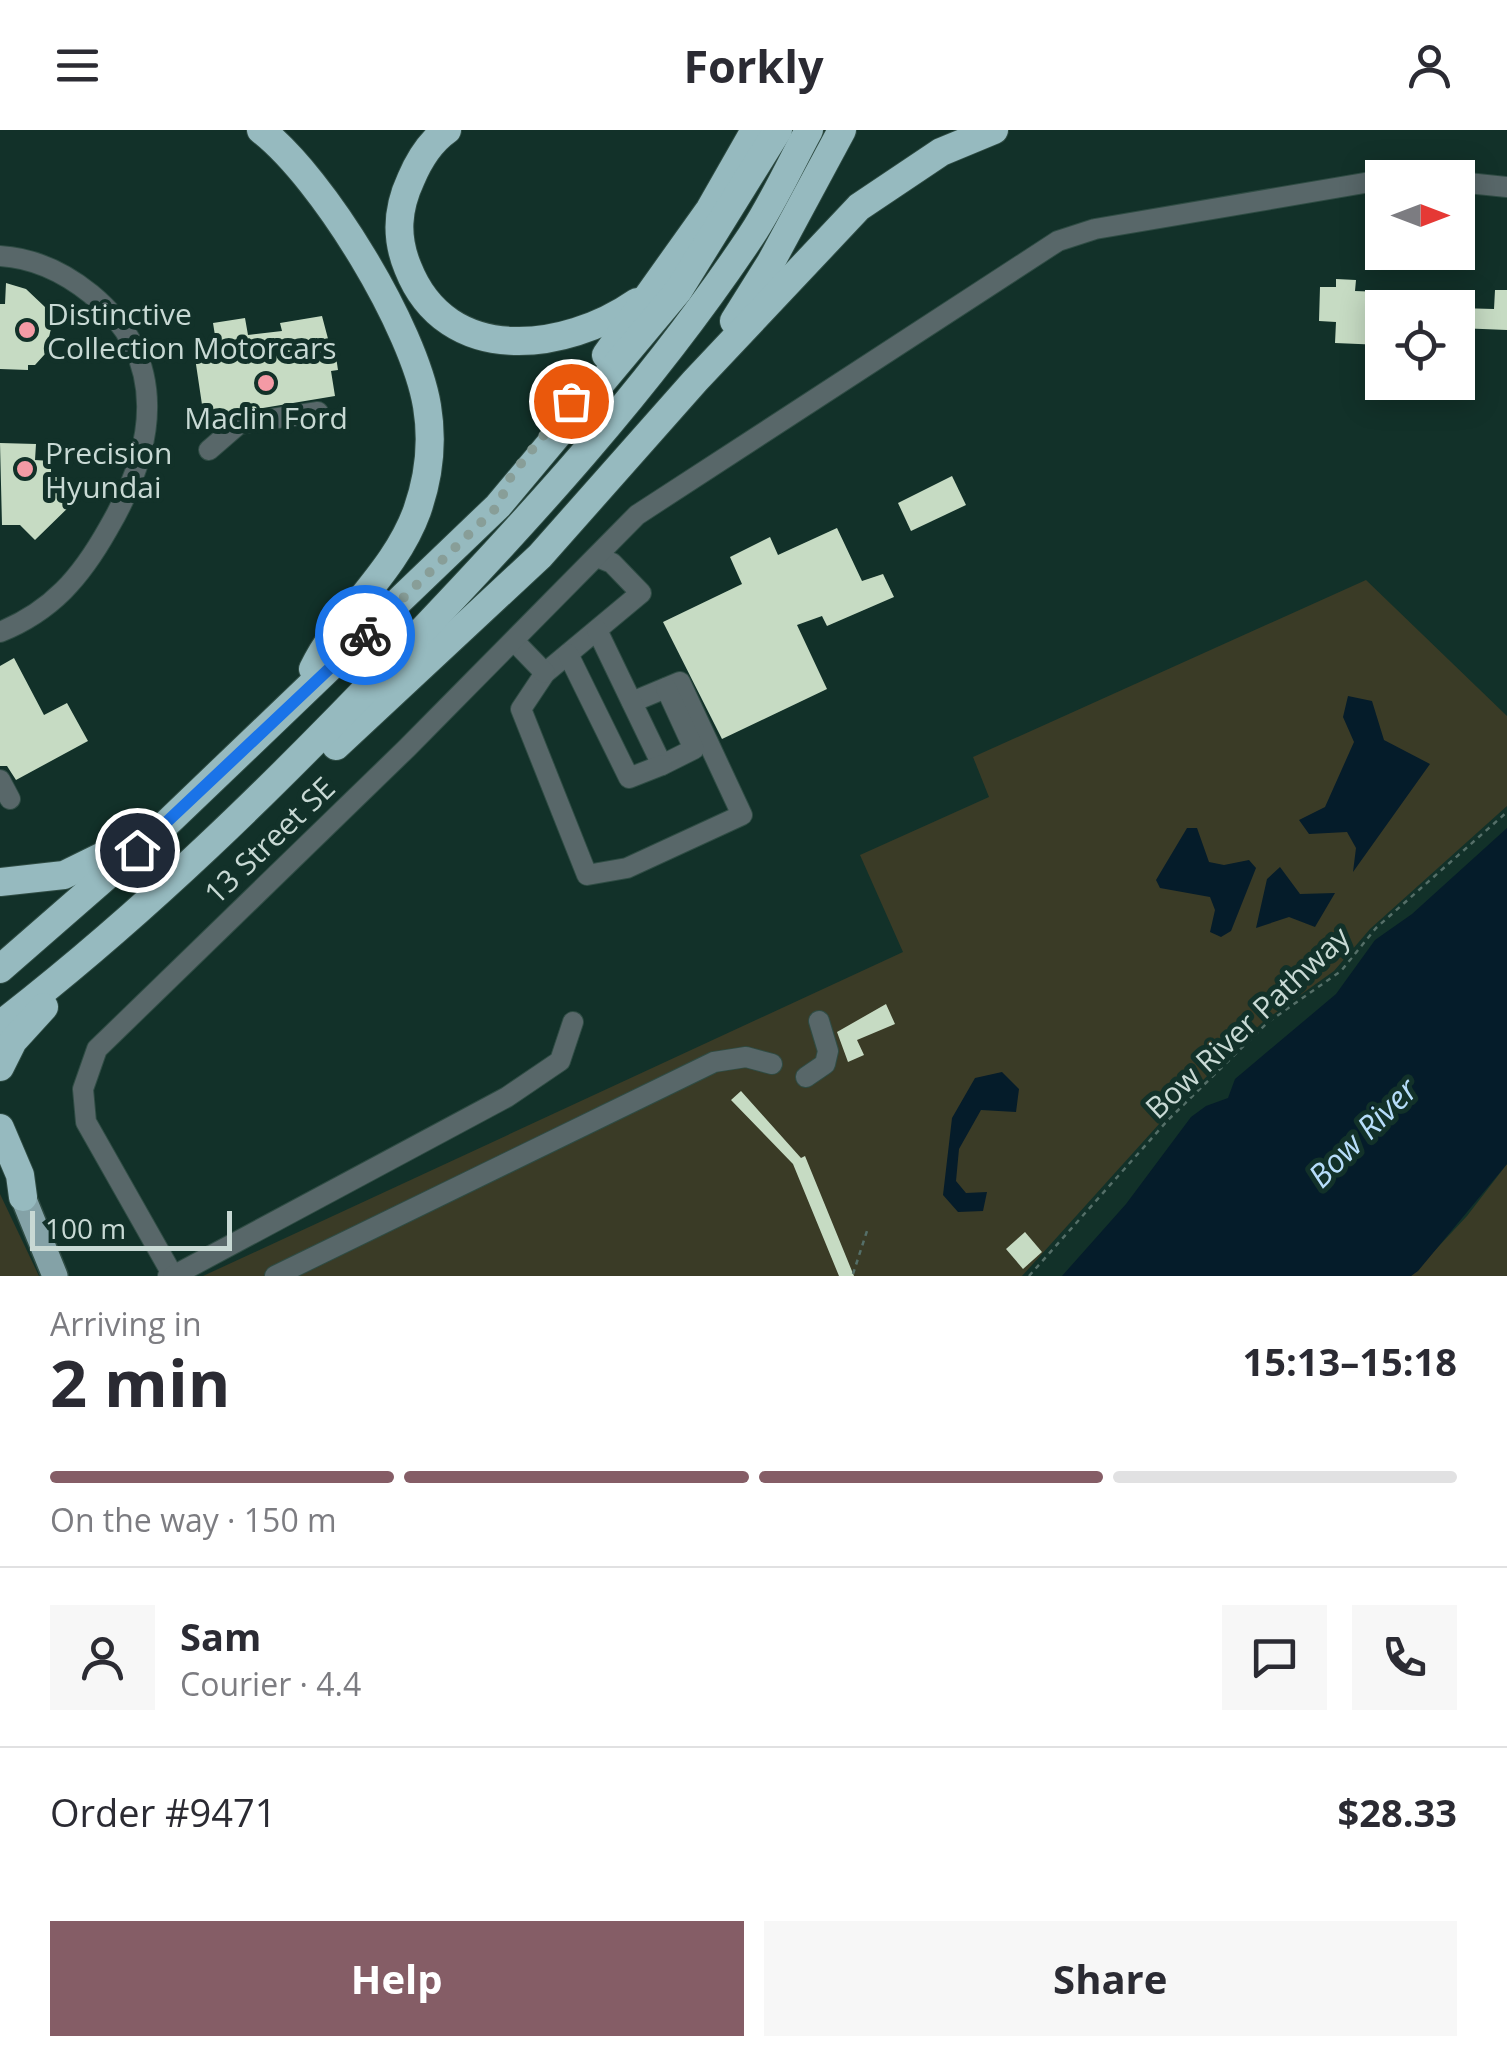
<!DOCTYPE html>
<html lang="en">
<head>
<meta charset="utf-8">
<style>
  body { margin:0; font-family:"Open Sans",sans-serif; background:#f7f7f7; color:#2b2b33; height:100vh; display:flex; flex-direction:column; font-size:38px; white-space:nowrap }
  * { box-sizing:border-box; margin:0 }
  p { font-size:32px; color:#7c7c81 }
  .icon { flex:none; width:55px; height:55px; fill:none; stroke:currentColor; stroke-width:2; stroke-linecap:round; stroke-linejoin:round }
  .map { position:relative; height:1146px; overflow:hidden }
  .panel { display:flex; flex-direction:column; background:#fff; flex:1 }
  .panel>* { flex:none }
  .needle { width:65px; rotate:90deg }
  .fabs { position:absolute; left:1365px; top:30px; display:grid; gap:20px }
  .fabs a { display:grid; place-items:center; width:110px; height:110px; border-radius:0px; background:#fff; box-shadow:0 5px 25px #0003; font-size:50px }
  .scale { position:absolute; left:30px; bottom:25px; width:202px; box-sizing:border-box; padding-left:10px; border:5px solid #c8d9d4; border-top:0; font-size:28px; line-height:35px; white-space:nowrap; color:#c8d9d4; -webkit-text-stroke:8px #123129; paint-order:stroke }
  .pin { position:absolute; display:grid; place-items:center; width:85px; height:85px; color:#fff; margin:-42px; border:5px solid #fff; border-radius:50%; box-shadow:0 2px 10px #0007 }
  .courier { position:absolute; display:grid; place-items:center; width:100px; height:100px; margin:-50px; border:8px solid #1a73e8; border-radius:50%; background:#fff; color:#222; box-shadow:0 2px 12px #0007 }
  .overview em { font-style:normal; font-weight:700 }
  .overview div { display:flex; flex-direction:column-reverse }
  .overview { display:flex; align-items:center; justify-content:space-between; height:170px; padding:0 50px }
  h1 { font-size:65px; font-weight:700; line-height:75px }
  .bar { display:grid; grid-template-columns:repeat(4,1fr); gap:15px 10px; align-content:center; height:120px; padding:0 50px }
  .bar i { height:12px; border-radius:8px; background:#e1e1e2 }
  .bar .current { background:#855d66 }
  .bar p { grid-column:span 4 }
  .line { display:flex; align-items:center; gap:25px; padding:0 50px; border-top:2px solid #e1e1e2 }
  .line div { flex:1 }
  .round { display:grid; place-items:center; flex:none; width:105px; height:105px; border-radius:0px; background:#f7f7f7 }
  .button { display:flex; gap:20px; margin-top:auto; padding:20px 50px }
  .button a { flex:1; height:115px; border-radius:0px; background:#855d66; color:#fff; font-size:40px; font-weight:700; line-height:115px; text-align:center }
  .button a+a { background:#f7f7f7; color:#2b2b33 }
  header { display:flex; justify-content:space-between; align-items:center; height:130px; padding:0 50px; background:#fff; font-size:45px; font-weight:700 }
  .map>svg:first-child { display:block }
  .green { fill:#3a3b26 }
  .water { fill:#051c2a }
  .building { fill:#c6dbc3 }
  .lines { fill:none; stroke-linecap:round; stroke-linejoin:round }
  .minor-casing { stroke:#2f4c44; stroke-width:22 }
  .major-casing { stroke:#2f4c44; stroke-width:28 }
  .highway-casing { stroke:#2f4c44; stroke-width:30 }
  .path { stroke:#556f68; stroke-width:2.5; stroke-dasharray:5 5; stroke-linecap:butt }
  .minor { stroke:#586769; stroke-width:20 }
  .major { stroke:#84a2a7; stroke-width:25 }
  .highway { stroke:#96babf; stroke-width:28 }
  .done { stroke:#889e98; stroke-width:10; stroke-dasharray:0 18 }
  .route { stroke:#1a73e8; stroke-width:12 }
  .poi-dot { fill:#f49aa5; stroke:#123129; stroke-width:4 }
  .labels { text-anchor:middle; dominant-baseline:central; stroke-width:10; stroke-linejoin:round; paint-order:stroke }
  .poi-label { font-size:30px; fill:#c8d9d4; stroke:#123129; text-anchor:start }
  .street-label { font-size:30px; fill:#c8d9d4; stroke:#123129 }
  .water-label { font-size:32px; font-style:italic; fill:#b7ddfa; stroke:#123129 }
</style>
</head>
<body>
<header><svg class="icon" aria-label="menu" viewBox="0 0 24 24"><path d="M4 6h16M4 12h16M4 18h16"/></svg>Forkly<svg class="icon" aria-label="person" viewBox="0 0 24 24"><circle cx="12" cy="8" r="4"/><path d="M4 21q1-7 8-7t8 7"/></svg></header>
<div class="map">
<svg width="1507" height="1146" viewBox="0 0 1507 1146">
  <rect width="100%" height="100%" fill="#123129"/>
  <g class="green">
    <path d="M1366,450L1507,586V676L1370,799L1334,841L1264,891L1169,983L1022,1146H203L903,822L860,725L989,667L973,627Z"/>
    <path d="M1507,1034V1146H1411L1467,1086Z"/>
    <path d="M0,1064L39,1146H0Z"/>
  </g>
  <g class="water">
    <path d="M1348,566L1372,571L1384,610L1430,634L1353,742L1356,718L1347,702L1309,704L1299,690L1325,677L1354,612L1343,587Z"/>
    <path d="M1187,698H1197L1209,732L1224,735L1249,730L1256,738L1231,801L1221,807L1210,802L1215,780L1210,767L1160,758L1156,750Z"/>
    <path d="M1507,698V1034L1418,1141L1411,1146H1062L1126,1074L1191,987L1206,976L1228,968L1235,949L1336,864L1375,810L1412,784Z"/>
    <path d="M1280,737L1300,764L1335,763L1315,797L1289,787L1256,798L1267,749Z"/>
    <path d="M1002,942L1019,959L1016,982L981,980L959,1019L956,1051L966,1063L987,1062L983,1081L958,1082L943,1065L952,988L975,948Z"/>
  </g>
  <g class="building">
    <path d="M1336,149L1356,150L1355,161L1409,163V178H1382V215L1335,213L1336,192L1319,191L1320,157H1336Z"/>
    <path d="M6,153L26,159L45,177L50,175L54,186L45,224L35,235H28V240L0,239V174H5Z"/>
    <path d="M1495,160H1507V200L1458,198V178L1494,179Z"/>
    <path d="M322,186L331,220H335L338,240L331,241L335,266L204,288L194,221L217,218L213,193L245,188L248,205L282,201L280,193Z"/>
    <path d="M0,313L36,314L35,330L51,331V347H68V359L77,369L35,410L20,395H2Z"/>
    <path d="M952,346L966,375L911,401L898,373Z"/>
    <path d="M837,398L862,451L883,444L894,467L827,496L822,486L797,495L827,559L722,609L663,492L742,454L730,427L770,407L778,425Z"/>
    <path d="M14,528L44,585L67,573L88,611L16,650L7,636H0V536Z"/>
    <path d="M886,874L895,894L857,910L864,925L848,932L837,902Z"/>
    <path d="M741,961L801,1028L805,1026L854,1146H839L793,1034L731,970Z"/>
    <path d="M1025,1102L1042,1122L1023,1139L1006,1119Z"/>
  </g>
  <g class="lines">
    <g class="minor-casing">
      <g id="minor">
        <path d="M1458,52L1507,57"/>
        <path d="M0,126C34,128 65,143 91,164C171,230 155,319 108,399C81,447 52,481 0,502"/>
        <path d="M209,320L239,294L318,282"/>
        <path d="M597,427L612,433L641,463L545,543L521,579L587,745L627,738L742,685L680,552L632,572"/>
        <path d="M597,500L662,635L694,619L666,558"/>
        <path d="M514,511L545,543"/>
        <path d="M568,524L629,648L662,635"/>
        <path d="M0,650L10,669"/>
        <path d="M806,947L825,934L828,921L819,891"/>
        <path d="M168,1146L172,1144L86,992L83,959L97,919L407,618L637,385L1058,111L1095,99L1382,50"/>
        <path d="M173,1146L507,967L560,931L573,892"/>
        <path d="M275,1146L714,932L746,927L772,934"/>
      </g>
    </g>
    <g class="major-casing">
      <path id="major" d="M23,1067L55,1146"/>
    </g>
    <g class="highway-casing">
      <g id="highway">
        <path d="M261,0C324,49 414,198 427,276C433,312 429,347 417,381C394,444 340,483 313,539"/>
        <path d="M447,0C430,12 419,30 411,49C397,79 395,107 408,138C447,237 565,222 637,172"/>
        <path d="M734,191L771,132L842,0"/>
        <path d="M606,225L710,79L755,0"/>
        <path d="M336,616L540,426L695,251L859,77L941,22L994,0"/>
        <path d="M0,752L64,745L123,716"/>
        <path d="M0,839L164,696L498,376L678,161L778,0"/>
        <path d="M0,895C145,783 274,656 400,524C526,392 649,259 751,106C773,73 790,35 809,0"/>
        <path d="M0,937L13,911L44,877"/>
        <path d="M0,998L20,1045L23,1067"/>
      </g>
    </g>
    <g class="path">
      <path d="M853,1144L868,1098"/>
      <path d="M1029,1146L1168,990L1267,893L1341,841L1376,798L1507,682"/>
    </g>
    <use href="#minor" class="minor"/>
    <use href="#major" class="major"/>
    <use href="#highway" class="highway"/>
  </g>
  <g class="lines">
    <path class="done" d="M365,505L498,376L511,346L571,271"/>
    <path class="route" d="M137,720L365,505"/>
  </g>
  <g class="poi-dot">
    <circle cx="27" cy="200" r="10"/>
    <circle cx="266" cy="253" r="10"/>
    <circle cx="25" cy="339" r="10"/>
  </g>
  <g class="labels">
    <g class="poi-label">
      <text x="47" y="183">Distinctive<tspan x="47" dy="34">Collection Motorcars</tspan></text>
      <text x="266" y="287" text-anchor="middle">Maclin Ford</text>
      <text x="45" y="322">Precision<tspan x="45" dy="34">Hyundai</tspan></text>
    </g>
    <g class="street-label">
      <text transform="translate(269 710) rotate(-44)">13 Street SE</text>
      <text transform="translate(1247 892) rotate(-43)">Bow River Pathway</text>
    </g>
    <g class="water-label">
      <text transform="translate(1362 1002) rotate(-45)">Bow River</text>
    </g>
  </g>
</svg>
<div class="fabs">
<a><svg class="needle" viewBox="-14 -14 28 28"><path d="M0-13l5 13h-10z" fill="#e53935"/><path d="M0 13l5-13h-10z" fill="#7c7c81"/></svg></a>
<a><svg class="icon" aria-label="locate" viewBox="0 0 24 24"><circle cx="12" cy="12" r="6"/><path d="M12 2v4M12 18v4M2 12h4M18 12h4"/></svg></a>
</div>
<div class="scale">100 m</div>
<div class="pin" style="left:571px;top:271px;background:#ea580c"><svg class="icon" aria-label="bag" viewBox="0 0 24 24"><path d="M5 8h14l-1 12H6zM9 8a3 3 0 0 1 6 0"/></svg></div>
<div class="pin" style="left:137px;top:720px;background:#1f2937"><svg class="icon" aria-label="home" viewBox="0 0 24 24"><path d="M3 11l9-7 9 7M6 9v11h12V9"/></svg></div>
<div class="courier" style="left:365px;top:505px"><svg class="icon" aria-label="bike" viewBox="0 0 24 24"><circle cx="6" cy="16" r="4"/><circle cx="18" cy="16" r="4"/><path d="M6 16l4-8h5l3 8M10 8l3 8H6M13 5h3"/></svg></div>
</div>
<section class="panel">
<div class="overview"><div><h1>2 min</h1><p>Arriving in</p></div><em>15:13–15:18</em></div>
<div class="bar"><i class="current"></i><i class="current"></i><i class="current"></i><i></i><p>On the way · 150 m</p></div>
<div class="line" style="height:180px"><a class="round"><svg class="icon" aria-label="person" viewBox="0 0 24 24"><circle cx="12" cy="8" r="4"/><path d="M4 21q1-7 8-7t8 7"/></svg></a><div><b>Sam</b><p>Courier · 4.4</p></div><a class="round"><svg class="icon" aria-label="chat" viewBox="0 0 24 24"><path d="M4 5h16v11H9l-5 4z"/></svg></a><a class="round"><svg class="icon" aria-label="phone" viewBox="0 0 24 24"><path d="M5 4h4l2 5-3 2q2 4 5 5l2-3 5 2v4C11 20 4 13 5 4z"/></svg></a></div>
<div class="line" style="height:130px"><div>Order #9471</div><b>$28.33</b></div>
<div class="button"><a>Help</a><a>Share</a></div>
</section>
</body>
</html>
